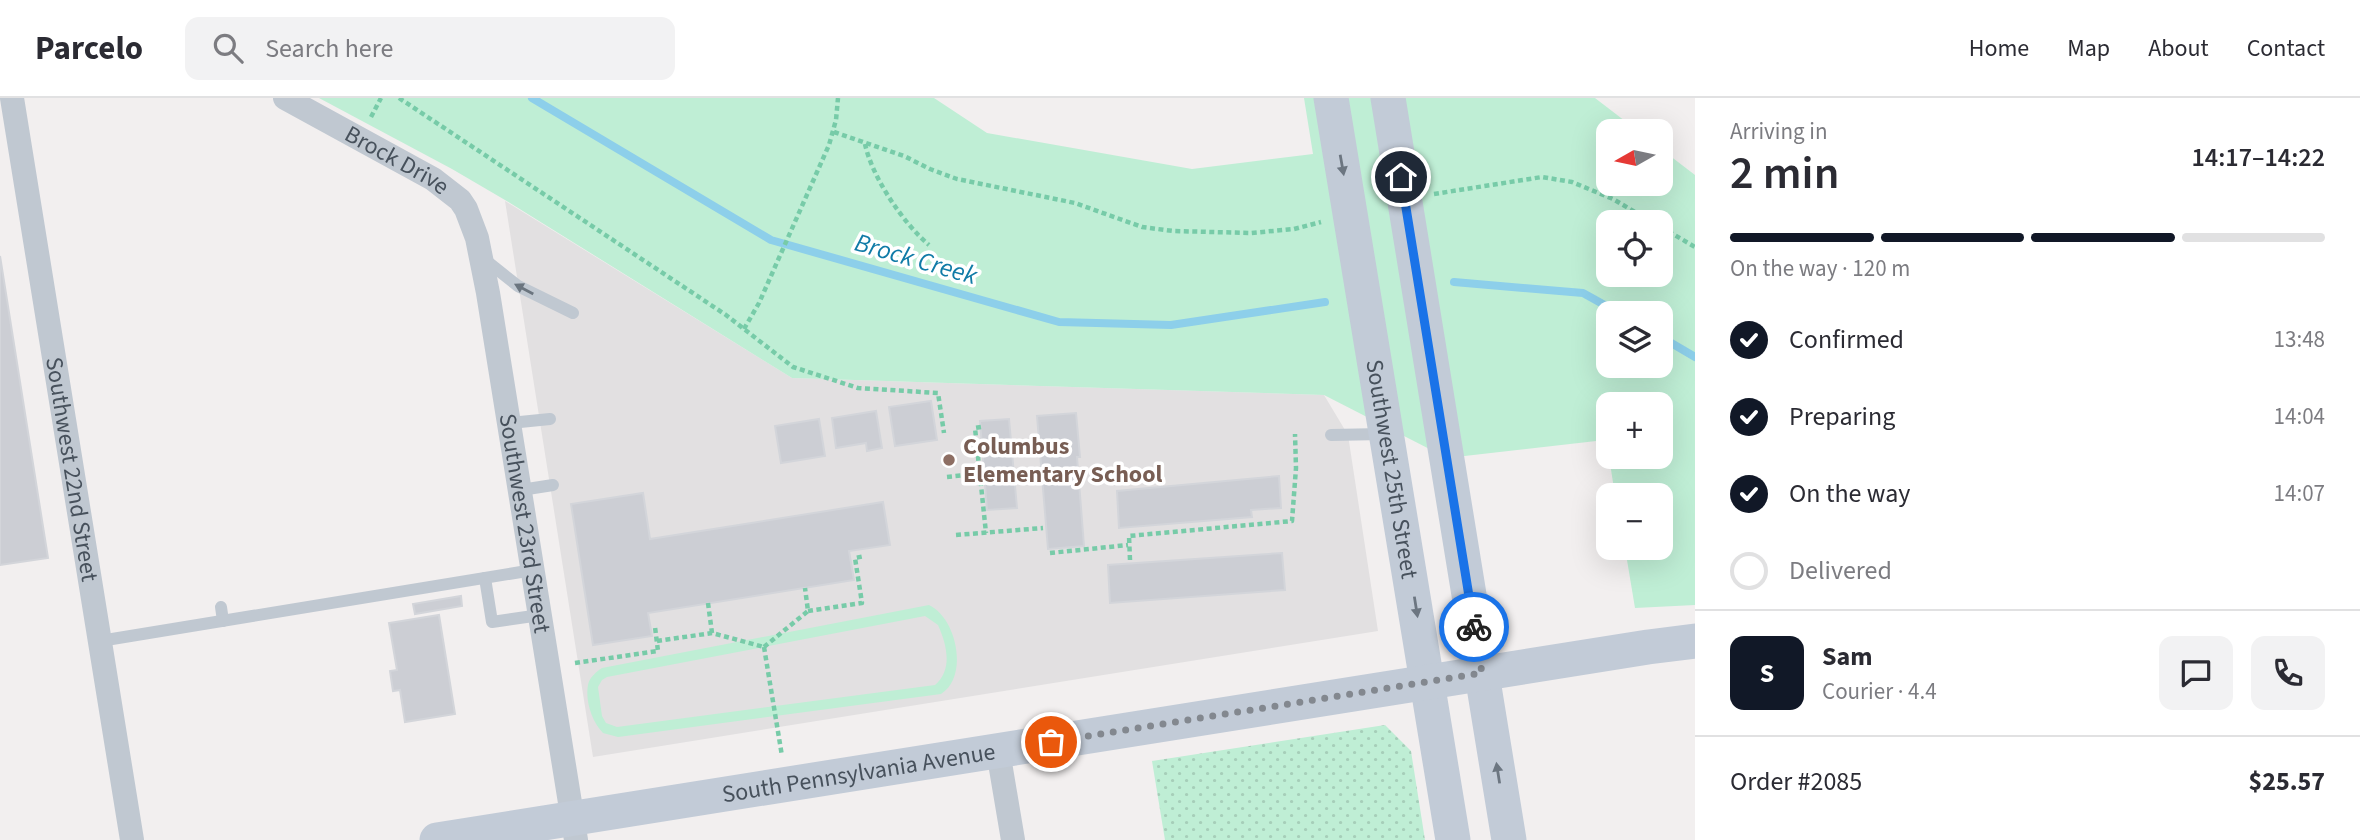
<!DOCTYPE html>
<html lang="en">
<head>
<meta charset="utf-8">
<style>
  body { margin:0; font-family:"Source Sans 3",sans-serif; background:#f2f2f3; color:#2b2b33; height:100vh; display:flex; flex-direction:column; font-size:26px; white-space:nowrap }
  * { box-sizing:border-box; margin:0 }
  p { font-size:23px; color:#7c7c81 }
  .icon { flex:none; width:38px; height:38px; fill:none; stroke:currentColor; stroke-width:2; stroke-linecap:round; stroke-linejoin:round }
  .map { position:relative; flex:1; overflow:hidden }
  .panel { display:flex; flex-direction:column; background:#fff; width:665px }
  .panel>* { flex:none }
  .needle { width:46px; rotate:261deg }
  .controls { position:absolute; left:1596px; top:21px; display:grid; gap:14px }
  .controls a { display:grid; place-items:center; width:77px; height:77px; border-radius:14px; background:#fff; box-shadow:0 7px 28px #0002; font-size:35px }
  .pin { position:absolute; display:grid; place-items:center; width:60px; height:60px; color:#fff; margin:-30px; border:4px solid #fff; border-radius:50%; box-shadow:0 2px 7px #0007 }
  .courier { position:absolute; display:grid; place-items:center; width:70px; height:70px; margin:-35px; border:5px solid #1a73e8; border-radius:50%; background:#fff; color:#222; box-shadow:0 2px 9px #0007 }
  .overview em { font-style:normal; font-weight:600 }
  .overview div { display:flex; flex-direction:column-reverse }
  .overview { display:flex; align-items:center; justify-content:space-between; height:119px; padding:0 35px }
  h1 { font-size:46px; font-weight:600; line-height:52px }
  .bar { display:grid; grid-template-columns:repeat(4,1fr); gap:10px 7px; align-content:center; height:84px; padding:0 35px }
  .bar i { height:9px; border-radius:5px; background:#e1e1e2 }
  .bar .selected { background:#111827 }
  .bar p { grid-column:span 4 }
  .line { display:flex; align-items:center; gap:18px; padding:0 35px; border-top:2px solid #e1e1e2 }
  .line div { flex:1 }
  .round { display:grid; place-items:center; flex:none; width:74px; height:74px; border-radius:14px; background:#f2f2f3 }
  ol { padding:0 35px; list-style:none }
  li { display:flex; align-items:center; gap:21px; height:77px }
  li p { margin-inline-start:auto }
  li .icon { padding:7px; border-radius:50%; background:#111827; color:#fff; stroke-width:4 }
  li:last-child { color:#7c7c81 }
  li i { width:38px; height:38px; border:4px solid #e1e1e2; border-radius:50% }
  header { display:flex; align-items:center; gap:42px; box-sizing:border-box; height:98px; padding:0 35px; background:#fff; border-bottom:2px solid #e1e1e2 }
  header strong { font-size:33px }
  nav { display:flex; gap:38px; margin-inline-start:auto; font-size:24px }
  .search { width:490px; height:63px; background:#f2f2f3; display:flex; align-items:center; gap:18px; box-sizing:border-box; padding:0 24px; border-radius:14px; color:#7c7c81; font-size:26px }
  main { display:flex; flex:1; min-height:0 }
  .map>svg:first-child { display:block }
  .education { fill:#e2e0e1 }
  .grass { fill:url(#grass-dots) }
  .park { fill:#bfeed5; fill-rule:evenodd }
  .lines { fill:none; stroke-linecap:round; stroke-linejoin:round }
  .stream { stroke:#8dcfea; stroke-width:8 }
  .building { fill:#ccced4; stroke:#d3d5da; stroke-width:2 }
  .path { stroke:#77cba8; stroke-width:4.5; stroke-dasharray:5 3.5; stroke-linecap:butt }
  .lane { stroke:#c0c8d1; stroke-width:12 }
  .street { stroke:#c0c8d1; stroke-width:24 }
  .secondary { stroke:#c2cbd7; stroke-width:35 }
  .oneway { fill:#6c7681 }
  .oneway2 { fill:#6b757f }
  .done { stroke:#83888f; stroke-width:7; stroke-dasharray:0 12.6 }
  .route { stroke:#1a73e8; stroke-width:9 }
  .education-dot { fill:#8d6e63; stroke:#fff; stroke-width:2.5 }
  .labels { text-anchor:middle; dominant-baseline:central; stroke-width:7; stroke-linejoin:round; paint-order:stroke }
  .street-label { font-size:24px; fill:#47515c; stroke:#fff }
  .education-label { font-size:24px; font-weight:bold; fill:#785e54; stroke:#fff; text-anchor:start }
  .water-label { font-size:26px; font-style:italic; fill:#107ba7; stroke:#fff }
</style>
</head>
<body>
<header>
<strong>Parcelo</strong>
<div class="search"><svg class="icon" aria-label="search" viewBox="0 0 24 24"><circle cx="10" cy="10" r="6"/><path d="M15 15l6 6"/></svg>Search here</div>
<nav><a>Home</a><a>Map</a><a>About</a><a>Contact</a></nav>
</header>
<main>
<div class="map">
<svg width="1695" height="742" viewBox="0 0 1695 742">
  <defs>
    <pattern id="grass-dots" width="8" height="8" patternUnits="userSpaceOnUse" patternTransform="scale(1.75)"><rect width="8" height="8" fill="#bfeed5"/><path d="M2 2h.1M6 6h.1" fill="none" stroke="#a6ceb9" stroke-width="1.8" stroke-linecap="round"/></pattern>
  </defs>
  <rect width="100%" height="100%" fill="#f2efef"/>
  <path class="education" d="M505,103L792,280L1324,297L1348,337L1378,533L593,659Z"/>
  <path class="grass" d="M1385,627L1411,653L1425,742H1165L1152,663Z"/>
  <g class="park">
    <path d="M319,0H934L987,35L1192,71L1313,56L1304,0H1595L1638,33H1608V86H1661V51L1695,77V507L1635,510L1625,450H1661V397H1615L1609,359H1661V306H1608V356L1605,342L1447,360L1324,297L792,280L505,102L452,71ZM1608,124H1661V177H1608ZM1608,215H1661V268H1608Z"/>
    <path d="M929,507C957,520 969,579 941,596L618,639L603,635C592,624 585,603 588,587C589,580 596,574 602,570ZM925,518L938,527C947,547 953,572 935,587L617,629L606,625L602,618L598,589L602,582L607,579Z"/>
  </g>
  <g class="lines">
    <g class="stream">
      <path d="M532,0L771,142L1059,224L1171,227L1325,204"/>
      <path d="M1454,184L1583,195L1619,215"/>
      <path d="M1661,239L1695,259"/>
    </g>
  </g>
  <g class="building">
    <path d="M0,158L48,460L0,467Z"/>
    <path d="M931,303L937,342L895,348L889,309Z"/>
    <path d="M876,313L882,350L867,353L866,345L836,350L832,320Z"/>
    <path d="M1076,315L1080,359H1077L1084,448L1048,451L1037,318Z"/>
    <path d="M819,321L825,358L781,365L775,328Z"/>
    <path d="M1009,321L1017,410L987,412L980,323Z"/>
    <path d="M1279,378L1281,410L1251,412L1252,419L1119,430L1117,393Z"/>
    <path d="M643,395L650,441L883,404L890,447L849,453L854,482L648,515L652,538L593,547L571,406Z"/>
    <path d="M1282,455L1285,492L1110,505L1108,467Z"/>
    <path d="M461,498L462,508L415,516L413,506Z"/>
    <path d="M439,517L455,616L405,624L400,592L393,593L390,573L397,572L389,525Z"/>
  </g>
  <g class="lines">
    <g class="path">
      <path d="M399,0L726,217L793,269L858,290L938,295L944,335"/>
      <path d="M371,19L381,0"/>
      <path d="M834,34L904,58L930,71L957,81L1075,105L1142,129L1173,133L1251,135L1294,131L1321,124"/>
      <path d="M865,46C872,79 903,125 929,147"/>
      <path d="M1434,96L1542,79L1572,84L1613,101L1652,124"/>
      <path d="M1661,129L1695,149"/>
      <path d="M744,231L759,205L829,47L836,22L838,0"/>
      <path d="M981,329L975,330L986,435"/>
      <path d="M947,379L985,375"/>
      <path d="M956,437L1043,430"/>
      <path d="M1050,455L1128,447"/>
      <path d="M1130,462L1129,438L1292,423L1296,370L1295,336"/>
      <path d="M708,505L712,535"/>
      <path d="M808,513L862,505L855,460L865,458"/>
      <path d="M657,543L712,535L764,549"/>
      <path d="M764,549L782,658"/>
      <path d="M764,549L808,513L805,490"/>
      <path d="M575,565L658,553L655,529"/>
    </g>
    <g class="lane">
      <path d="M484,161L518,188L573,215"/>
      <path d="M510,325L550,321"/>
      <path d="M1331,337L1383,336"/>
      <path d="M521,392L553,387"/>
      <path d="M485,480L492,524L540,517"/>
      <path d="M221,509L223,523"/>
      <path d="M100,543L533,472"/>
    </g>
    <g class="street">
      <path id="s1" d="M12,0L132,742"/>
      <path id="s2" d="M285,0L433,81L460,102L466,111L477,140L488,195L576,742"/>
      <path d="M998,653L1013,742"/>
    </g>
    <g class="secondary">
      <path id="s3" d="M1331,0L1453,742"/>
      <path d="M1388,0L1509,742"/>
      <path id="s4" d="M437,742L1648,549L1695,543"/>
    </g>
  </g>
  <defs><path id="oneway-solid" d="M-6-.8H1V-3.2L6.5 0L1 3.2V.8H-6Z" transform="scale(1.75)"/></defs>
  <g class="oneway">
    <use href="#oneway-solid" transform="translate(1342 67) rotate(80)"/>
    <use href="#oneway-solid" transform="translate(1416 509) rotate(81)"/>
    <use href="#oneway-solid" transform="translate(1498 675) rotate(-99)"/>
  </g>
  <use class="oneway2" href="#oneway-solid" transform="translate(524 191) rotate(-152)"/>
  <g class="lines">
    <path class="done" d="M1051,644L1482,575L1474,529"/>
    <path class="route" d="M1401,79L1474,529"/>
  </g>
  <circle class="education-dot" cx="949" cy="362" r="7"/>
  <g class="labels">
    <g class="street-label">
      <text stroke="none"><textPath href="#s2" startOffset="128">Brock Drive</textPath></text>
      <text stroke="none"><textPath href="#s1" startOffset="376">Southwest 22nd Street</textPath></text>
      <text stroke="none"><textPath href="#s3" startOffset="376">Southwest 25th Street</textPath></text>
      <text stroke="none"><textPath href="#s2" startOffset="534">Southwest 23rd Street</textPath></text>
      <text stroke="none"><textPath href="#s4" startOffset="427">South Pennsylvania Avenue</textPath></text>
    </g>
    <g class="education-label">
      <text x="963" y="348">Columbus<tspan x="963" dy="28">Elementary School</tspan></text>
    </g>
    <g class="water-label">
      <text transform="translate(916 161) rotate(16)">Brock Creek</text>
    </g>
  </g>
</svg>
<div class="controls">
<a><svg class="needle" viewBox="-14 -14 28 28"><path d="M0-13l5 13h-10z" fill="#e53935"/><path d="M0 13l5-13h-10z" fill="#7c7c81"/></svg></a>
<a><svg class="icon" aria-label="locate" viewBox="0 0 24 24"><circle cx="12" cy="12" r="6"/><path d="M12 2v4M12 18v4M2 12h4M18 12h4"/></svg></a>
<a><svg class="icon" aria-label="layers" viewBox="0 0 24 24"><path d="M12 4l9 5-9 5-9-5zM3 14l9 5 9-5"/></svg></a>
<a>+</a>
<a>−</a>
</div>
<div class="pin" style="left:1051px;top:644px;background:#ea580c"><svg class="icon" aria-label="bag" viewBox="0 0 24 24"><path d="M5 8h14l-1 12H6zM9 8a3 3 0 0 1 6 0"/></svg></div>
<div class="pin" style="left:1401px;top:79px;background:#1f2937"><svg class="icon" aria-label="home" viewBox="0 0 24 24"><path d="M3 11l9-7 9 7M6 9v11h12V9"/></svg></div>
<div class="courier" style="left:1474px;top:529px"><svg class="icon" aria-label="bike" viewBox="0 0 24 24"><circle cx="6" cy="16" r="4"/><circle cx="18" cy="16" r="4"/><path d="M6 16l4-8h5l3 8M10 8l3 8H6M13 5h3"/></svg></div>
</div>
<section class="panel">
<div class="overview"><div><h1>2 min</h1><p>Arriving in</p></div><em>14:17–14:22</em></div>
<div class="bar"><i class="selected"></i><i class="selected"></i><i class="selected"></i><i></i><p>On the way · 120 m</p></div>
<ol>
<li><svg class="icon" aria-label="check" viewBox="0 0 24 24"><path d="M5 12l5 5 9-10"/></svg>Confirmed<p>13:48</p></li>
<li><svg class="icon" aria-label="check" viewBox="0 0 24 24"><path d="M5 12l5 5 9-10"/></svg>Preparing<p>14:04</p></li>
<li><svg class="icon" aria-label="check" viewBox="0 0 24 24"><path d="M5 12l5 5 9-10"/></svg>On the way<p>14:07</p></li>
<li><i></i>Delivered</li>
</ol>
<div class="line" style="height:126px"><b class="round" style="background:#111827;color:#fff">S</b><div><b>Sam</b><p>Courier · 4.4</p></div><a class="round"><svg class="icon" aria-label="chat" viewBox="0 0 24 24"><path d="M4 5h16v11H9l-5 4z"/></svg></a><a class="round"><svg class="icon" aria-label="phone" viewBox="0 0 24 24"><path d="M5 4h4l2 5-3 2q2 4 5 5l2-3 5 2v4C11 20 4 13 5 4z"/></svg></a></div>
<div class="line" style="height:91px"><div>Order #2085</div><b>$25.57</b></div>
</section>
</main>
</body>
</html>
